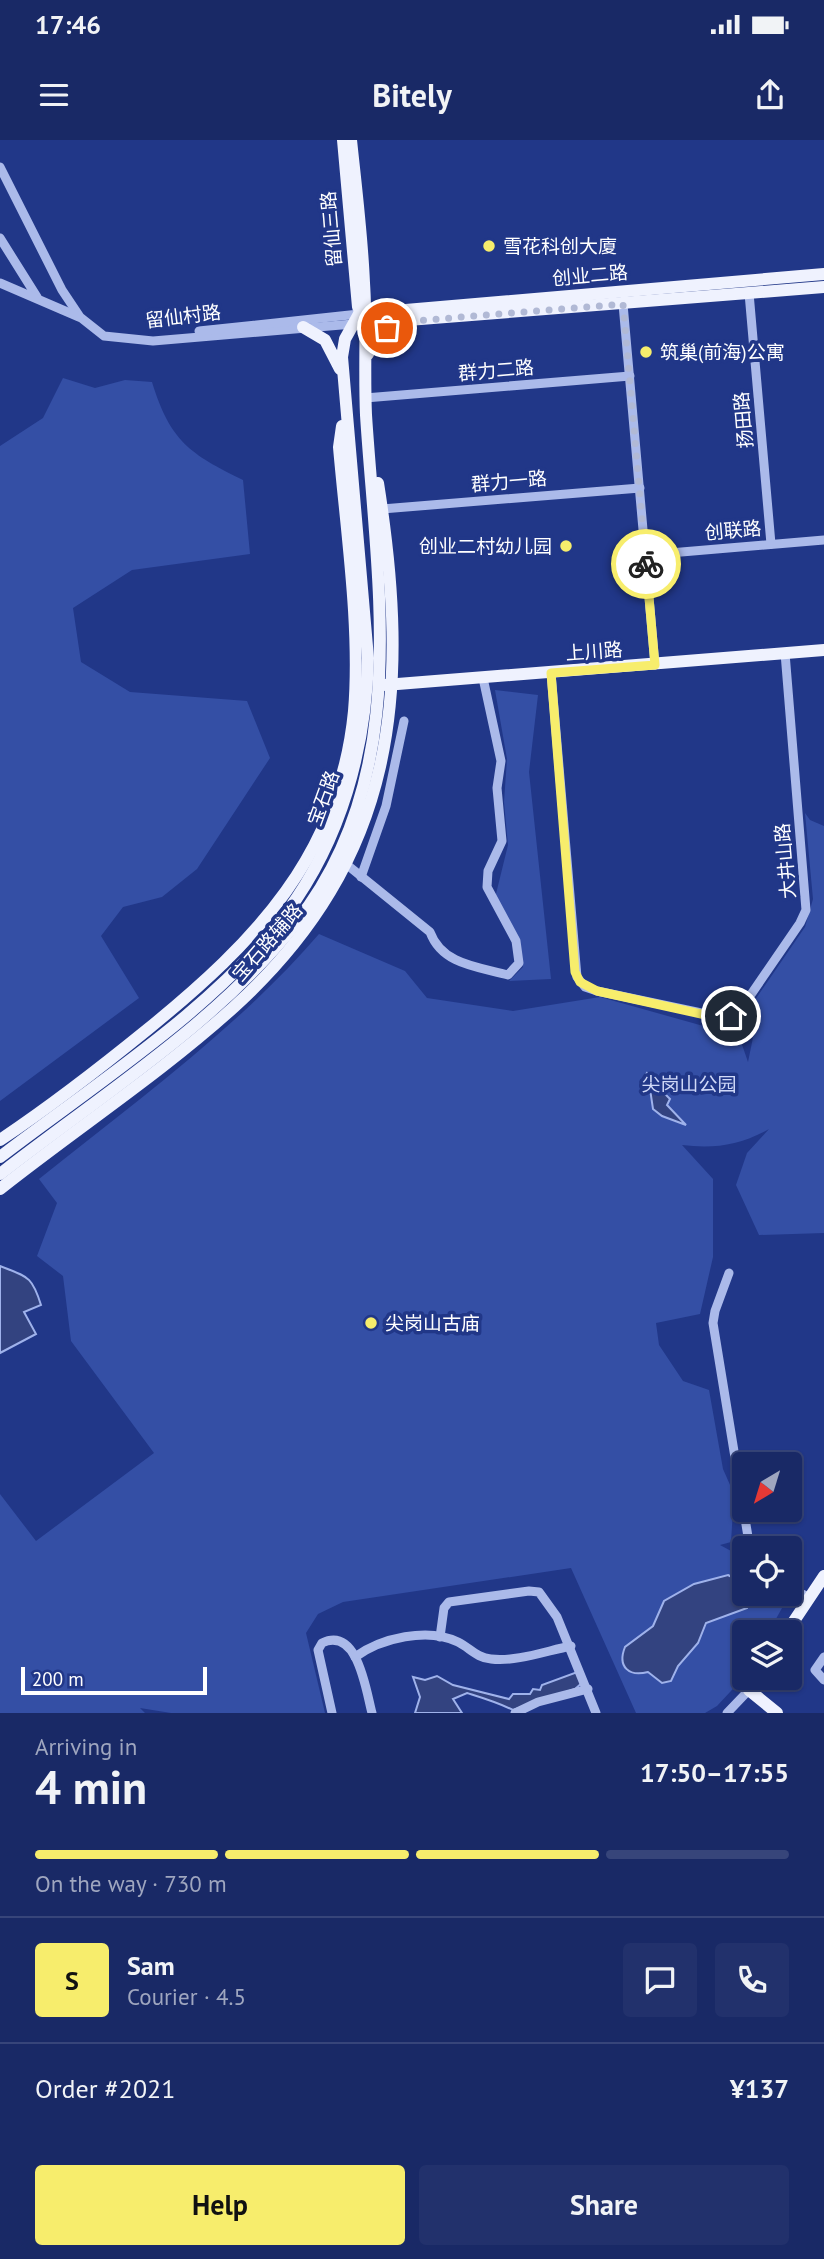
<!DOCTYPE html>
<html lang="en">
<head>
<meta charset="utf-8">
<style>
  body { margin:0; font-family:"PT Sans","Noto Sans SC",sans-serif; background:#22316c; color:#f1f3f6; height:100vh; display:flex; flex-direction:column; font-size:26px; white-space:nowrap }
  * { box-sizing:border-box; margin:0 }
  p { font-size:23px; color:#9fa6bf }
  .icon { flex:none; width:38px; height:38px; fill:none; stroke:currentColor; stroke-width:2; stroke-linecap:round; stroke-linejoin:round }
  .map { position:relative; height:1573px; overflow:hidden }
  .sheet { display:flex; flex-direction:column; background:#192966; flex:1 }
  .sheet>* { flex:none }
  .needle { width:46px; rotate:218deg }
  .controls { position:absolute; left:732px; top:1312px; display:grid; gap:14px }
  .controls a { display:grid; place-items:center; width:70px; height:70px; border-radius:7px; background:#192966; box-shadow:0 2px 5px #0004,0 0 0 2px #37457a; font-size:35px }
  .scale { position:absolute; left:21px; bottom:18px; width:186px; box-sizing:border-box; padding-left:7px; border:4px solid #fff; border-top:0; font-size:19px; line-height:24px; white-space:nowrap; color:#fff; -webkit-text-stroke:5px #213788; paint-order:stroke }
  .pin { position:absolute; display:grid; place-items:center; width:60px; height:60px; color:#fff; margin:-30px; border:4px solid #fff; border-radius:50%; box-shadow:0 2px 7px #0007 }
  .courier { position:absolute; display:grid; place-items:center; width:70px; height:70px; margin:-35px; border:5px solid #f7ed6c; border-radius:50%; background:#fff; color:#222; box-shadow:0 2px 9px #0007 }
  .head em { font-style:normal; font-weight:800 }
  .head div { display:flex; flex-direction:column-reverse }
  .head { display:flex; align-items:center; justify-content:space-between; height:119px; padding:0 35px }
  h1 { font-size:46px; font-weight:800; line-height:52px }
  .bar { display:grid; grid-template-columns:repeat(4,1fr); gap:10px 7px; align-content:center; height:84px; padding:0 35px }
  .bar i { height:9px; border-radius:5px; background:#37457a }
  .bar .current { background:#f7ed6c }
  .bar p { grid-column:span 4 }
  .line { display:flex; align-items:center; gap:18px; padding:0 35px; border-top:2px solid #37457a }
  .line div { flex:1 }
  .round { display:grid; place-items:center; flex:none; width:74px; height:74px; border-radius:7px; background:#22316c }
  .cta { display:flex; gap:14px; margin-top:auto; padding:14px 35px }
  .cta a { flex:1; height:80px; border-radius:7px; background:#f7ed6c; color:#111; font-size:28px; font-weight:800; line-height:80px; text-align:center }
  .cta a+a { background:#22316c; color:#f1f3f6 }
  .status { display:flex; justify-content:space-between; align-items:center; height:49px; padding:0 35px; background:#192966; direction:ltr }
  .status svg { height:19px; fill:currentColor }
  header { display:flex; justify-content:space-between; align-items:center; height:91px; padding:0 35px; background:#192966; font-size:32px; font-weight:800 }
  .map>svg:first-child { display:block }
  .green { fill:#344fa5 }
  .water { fill:#334380; stroke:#9fb2eb; stroke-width:2 }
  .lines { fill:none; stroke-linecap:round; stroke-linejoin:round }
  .minor { stroke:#abbaea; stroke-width:9 }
  .major { stroke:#eff2fe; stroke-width:12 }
  .done { stroke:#b1b9d5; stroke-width:7; stroke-dasharray:0 12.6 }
  .route { stroke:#f7ed6c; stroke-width:9 }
  .poi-dot { fill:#f7ed6c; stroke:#213788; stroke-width:2.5 }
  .labels { text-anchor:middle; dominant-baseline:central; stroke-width:7; stroke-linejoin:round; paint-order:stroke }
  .street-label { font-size:19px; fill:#fff; stroke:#213788 }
  .poi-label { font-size:19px; fill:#fff; stroke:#213788; text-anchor:start }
  .park-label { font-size:19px; fill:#d0d9f8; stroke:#213788 }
</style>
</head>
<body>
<div class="status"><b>17:46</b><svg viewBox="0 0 49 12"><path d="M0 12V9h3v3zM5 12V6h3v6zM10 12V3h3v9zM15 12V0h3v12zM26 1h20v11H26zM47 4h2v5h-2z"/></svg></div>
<header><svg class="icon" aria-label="menu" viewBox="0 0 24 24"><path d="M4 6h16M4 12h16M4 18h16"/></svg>Bitely<svg class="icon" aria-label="share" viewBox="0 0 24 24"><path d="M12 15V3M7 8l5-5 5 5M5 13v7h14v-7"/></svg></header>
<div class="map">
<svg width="824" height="1573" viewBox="0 0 824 1573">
  <rect width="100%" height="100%" fill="#213788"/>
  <g class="green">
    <path d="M63,238L95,248L125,240L152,242C170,301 190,314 243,340L250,414L132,430L73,468L81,522L130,552L247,561L270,618L197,729L162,757L123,767L101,796L139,858L0,961V306L43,278Z"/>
    <path d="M495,550L538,555L529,632L551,839L509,841L523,827L519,800L495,758L508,705L504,662L507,619Z"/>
    <path d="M805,673L810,680L824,686V1093L759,1095L736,1045L747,1013L769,989C740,1005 715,1009 682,1005L713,1039V1117L700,1174L656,1183L659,1205L683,1241L709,1250L723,1329L734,1354L731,1402L720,1405L744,1418V1454H789V1443L795,1445L768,1493H744V1537L717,1566L705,1573H636L571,1428L343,1462L318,1474L306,1493L325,1573H171L140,1568L145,1573H0V1354L36,1401L154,1313L71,1201L63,1136L37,1116L57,1063L39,1039C136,961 238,888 319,794L405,831L427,858L513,871L600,857L739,896L748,922L756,883L746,873L805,787L813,759Z"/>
  </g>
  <g class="water">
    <path d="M647,933L668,950L665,954L670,959L667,965L686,985L662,976L653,969L650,949L644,937Z"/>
    <path d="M0,1126C28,1137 32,1136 41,1165L24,1172L36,1194L0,1213Z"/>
    <path d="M728,1435L739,1441L744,1454H748L747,1468L706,1483L698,1503L678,1526L671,1541L662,1543L648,1532C629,1537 617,1527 625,1507L653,1486L664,1461L694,1444Z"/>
    <path d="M580,1531L583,1542L575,1549L513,1570C497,1562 483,1558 467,1553L453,1559L462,1573H415L420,1557L413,1537L425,1540L437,1536L453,1545L509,1559L513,1554H530L533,1549L540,1550L542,1545Z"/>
  </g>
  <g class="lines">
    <g class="minor">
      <path d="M0,27L62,150L80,177L104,196L153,201L353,184"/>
      <path d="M0,98L37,157"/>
      <path d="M0,143L79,177"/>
      <path d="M749,153L771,404"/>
      <path d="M623,164L655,525"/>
      <path d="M199,191L359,174"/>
      <path d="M365,258L630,236"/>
      <path d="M382,369L640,348"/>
      <path d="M646,415L824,400"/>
      <path d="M551,533L577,837L585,847L597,851L725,878L741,869L800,783L806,770L785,513"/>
      <path d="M346,724L430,792C442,825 479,827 508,835L519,823L516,801L487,747L488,731L502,701L497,648L501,621L483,538"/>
      <path d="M361,737L386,666L404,581"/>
      <path d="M729,1133L715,1171L713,1183L750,1409"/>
      <path d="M789,1448L809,1457"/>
      <path d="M440,1497L444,1468L449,1462L529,1451L539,1452L557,1477L596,1573"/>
      <path d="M355,1517C381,1498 428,1487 458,1502C470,1508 477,1518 491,1519C516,1522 546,1511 571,1506"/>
      <path d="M824,1517L815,1530L824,1540"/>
      <path d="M332,1573L318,1510L322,1503C358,1486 366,1551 372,1573"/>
      <path d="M515,1573L538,1562L588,1549"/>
      <path d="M727,1573L749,1550"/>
    </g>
    <g class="major">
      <path d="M343,0L358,167"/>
      <path d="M359,174L824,134"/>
      <path d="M357,184L824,147"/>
      <path d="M303,187L325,200L340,229"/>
      <path d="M368,214L377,195L394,185"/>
      <path d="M385,545L824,510"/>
      <path d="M0,1000C51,966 100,928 148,889C255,802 340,715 354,571C361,489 346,389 339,307L342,286"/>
      <path d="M0,1017C91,947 220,865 287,772C341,699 366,608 368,518L342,217L345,199L359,174"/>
      <path d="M0,1034C101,955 216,884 296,783C413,636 377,447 366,275C364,231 367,187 364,143C362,95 356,48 351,0"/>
      <path d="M0,1049C77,988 161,933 234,867C398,718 411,551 378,343"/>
      <path d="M786,1493L824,1436"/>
      <path d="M757,1538L749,1550L777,1573"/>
    </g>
  </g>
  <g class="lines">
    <path class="done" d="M387,188L401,182L623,164L646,424"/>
    <path class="route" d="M646,424L655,525L551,533L575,832L580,842L597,851L719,878L731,876"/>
  </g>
  <g class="poi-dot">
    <circle cx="489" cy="106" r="7"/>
    <circle cx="646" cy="212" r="7"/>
    <circle cx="566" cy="406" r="7"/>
    <circle cx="371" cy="1183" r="7"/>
  </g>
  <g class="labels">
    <g class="street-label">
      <text transform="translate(331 89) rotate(-95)">留仙三路</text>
      <text transform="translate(590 135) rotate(-5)">创业二路</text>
      <text transform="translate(183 176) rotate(-7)">留仙村路</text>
      <text transform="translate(496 230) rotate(-5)">群力二路</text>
      <text transform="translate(743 280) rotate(-95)">扬田路</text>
      <text transform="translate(509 341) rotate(-5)">群力一路</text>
      <text transform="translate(733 390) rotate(-5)">创联路</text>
      <text transform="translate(594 511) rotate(-4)">上川路</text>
      <text transform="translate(323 658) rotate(-70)">宝石路</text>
      <text transform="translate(785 721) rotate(-95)">大井山路</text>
      <text transform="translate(267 802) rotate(-49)">宝石路辅路</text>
    </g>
    <g class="poi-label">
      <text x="503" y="106">雪花科创大廈</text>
      <text x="660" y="212">筑巢(前海)公寓</text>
      <text x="552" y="406" text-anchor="end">创业二村幼儿园</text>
      <text x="385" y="1183">尖岗山古庙</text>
    </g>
    <g class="park-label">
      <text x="689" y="944">尖岗山公园</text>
    </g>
  </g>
</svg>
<div class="controls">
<a><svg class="needle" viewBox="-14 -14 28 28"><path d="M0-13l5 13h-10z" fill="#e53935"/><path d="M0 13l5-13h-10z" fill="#9fa6bf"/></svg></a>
<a><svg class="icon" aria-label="locate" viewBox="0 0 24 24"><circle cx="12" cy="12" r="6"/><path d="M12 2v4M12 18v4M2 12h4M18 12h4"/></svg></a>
<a><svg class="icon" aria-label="layers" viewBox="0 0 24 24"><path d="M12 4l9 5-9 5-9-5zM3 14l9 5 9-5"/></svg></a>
</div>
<div class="scale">200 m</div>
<div class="pin" style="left:387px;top:188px;background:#ea580c"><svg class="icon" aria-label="bag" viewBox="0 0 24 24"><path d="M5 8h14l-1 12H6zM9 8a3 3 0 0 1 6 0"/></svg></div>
<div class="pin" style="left:731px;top:876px;background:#1f2937"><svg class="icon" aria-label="home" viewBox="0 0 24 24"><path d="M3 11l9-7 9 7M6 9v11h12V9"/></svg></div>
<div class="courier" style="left:646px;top:424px"><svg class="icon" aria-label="bike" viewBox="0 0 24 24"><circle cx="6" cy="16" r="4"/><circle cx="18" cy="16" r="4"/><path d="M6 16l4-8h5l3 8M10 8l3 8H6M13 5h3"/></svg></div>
</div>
<section class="sheet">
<div class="head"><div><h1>4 min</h1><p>Arriving in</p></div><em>17:50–17:55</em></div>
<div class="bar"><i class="current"></i><i class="current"></i><i class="current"></i><i></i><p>On the way · 730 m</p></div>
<div class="line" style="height:126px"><b class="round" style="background:#f7ed6c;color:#111">S</b><div><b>Sam</b><p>Courier · 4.5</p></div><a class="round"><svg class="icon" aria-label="chat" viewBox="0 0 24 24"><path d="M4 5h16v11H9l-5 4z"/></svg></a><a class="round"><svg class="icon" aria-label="phone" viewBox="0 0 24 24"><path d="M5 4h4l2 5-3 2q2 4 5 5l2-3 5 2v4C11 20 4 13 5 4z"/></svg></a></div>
<div class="line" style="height:91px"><div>Order #2021</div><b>¥137</b></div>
<div class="cta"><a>Help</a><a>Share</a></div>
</section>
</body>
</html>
